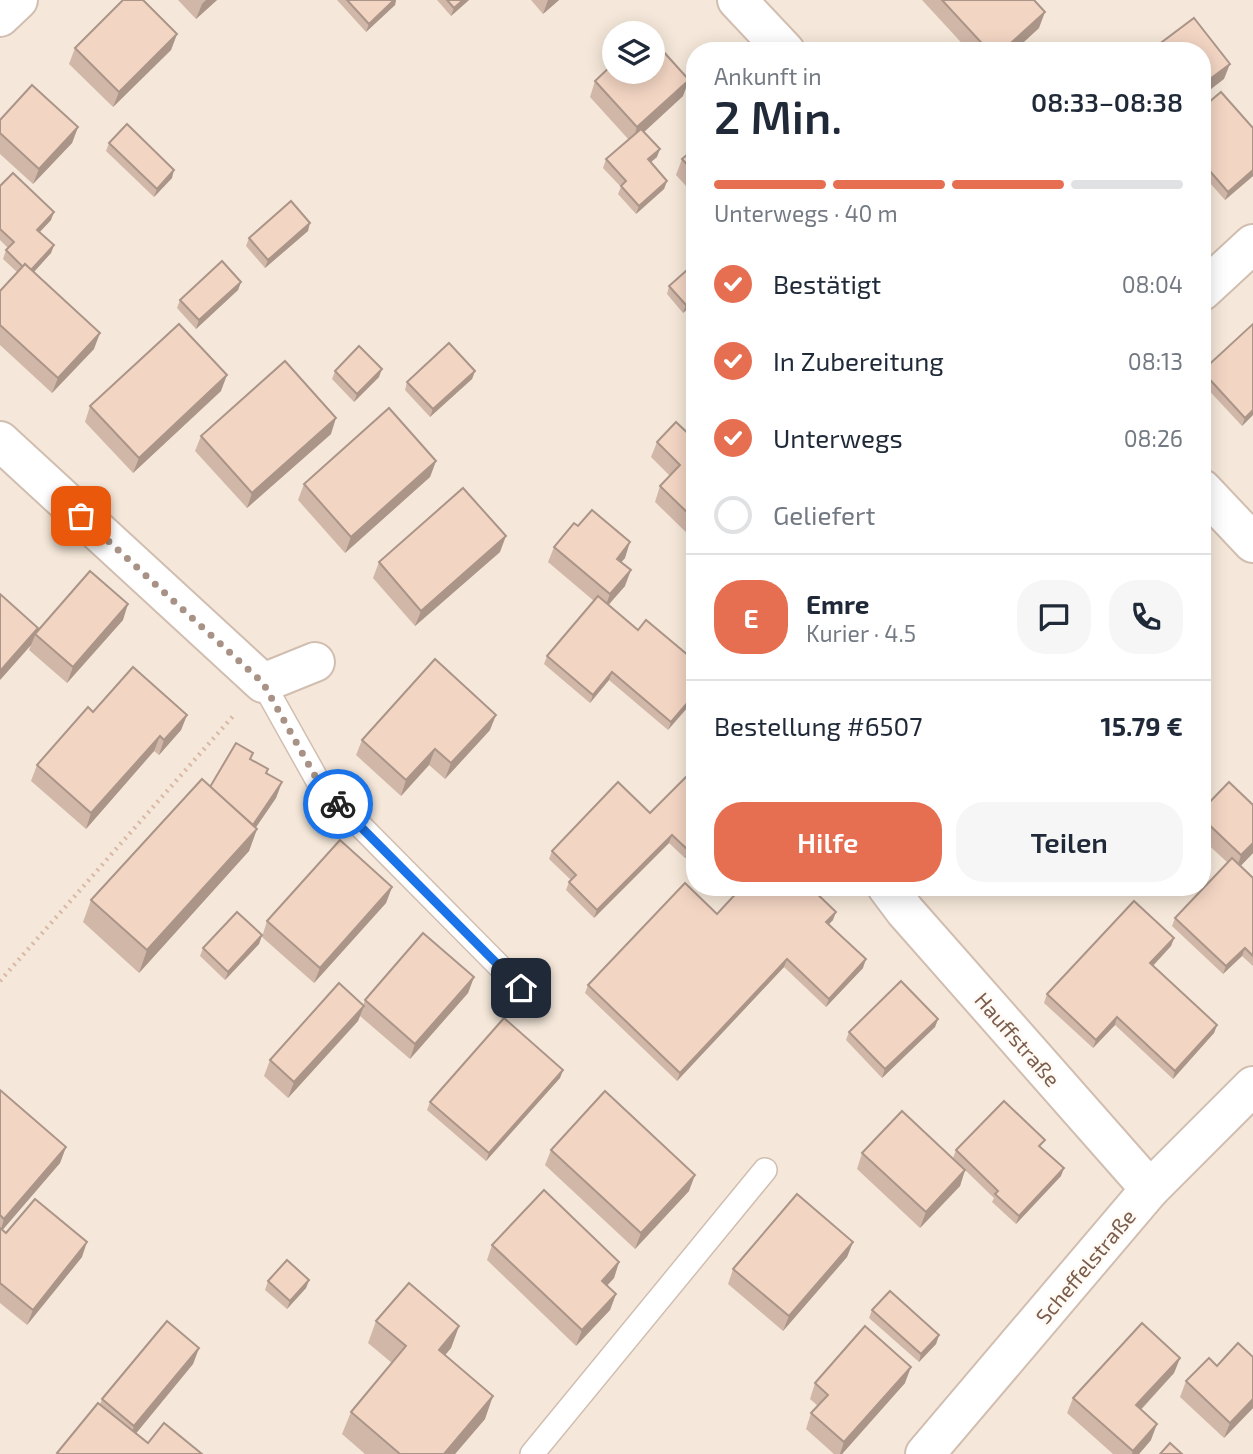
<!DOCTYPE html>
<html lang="de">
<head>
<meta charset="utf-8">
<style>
  body { margin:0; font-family:"Exo 2",sans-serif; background:#f6f6f7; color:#1f2937; height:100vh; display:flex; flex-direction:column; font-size:26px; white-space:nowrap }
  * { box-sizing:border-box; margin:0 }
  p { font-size:23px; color:#747a83 }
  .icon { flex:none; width:38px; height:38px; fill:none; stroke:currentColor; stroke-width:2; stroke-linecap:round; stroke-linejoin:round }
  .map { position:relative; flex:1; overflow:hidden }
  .side { position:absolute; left:686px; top:42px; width:525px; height:854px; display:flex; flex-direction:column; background:#fff; border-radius:28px; box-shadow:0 4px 18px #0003 }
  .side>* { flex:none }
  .tools { position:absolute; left:602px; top:21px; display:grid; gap:14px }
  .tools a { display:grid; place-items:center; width:63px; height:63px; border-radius:50%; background:#fff; box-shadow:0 4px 18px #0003; font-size:35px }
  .pin { position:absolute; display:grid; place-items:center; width:60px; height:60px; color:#fff; margin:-30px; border-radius:14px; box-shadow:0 4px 10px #0006 }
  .courier { position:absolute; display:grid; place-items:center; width:70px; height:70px; margin:-35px; border:5px solid #1a73e8; border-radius:50%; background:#fff; color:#222; box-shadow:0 2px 9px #0007 }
  .head em { font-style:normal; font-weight:600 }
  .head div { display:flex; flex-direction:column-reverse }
  .head { display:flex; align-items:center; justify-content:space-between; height:119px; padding:0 28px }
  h1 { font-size:46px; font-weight:600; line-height:52px }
  .bar { display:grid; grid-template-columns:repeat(4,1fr); gap:10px 7px; align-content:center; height:84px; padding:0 28px }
  .bar i { height:9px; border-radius:5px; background:#e0e1e3 }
  .bar .active { background:#e76f51 }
  .bar p { grid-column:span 4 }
  .line { display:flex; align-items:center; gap:18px; padding:0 28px; border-top:2px solid #e0e1e3 }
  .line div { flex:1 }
  .round { display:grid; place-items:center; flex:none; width:74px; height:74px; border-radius:28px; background:#f6f6f7 }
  ol { padding:0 28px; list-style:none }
  li { display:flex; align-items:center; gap:21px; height:77px }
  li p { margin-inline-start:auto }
  li .icon { padding:7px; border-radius:50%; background:#e76f51; color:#fff; stroke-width:4 }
  li:last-child { color:#747a83 }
  li i { width:38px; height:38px; border:4px solid #e0e1e3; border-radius:50% }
  .button { display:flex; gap:14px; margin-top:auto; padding:14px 28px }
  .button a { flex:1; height:80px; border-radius:28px; background:#e76f51; color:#fff; font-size:28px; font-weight:600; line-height:80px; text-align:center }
  .button a+a { background:#f6f6f7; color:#1f2937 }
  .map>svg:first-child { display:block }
  .residential { fill:#f5e8da; fill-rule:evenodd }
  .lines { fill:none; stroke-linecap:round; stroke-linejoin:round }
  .lane-casing { stroke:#d1beb0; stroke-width:26 }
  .street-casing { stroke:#d1beb0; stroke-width:42 }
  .path { stroke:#d9b8a5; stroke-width:4.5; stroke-dasharray:2 5; stroke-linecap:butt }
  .lane { stroke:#fff; stroke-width:23 }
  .street { stroke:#fff; stroke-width:38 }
  .wall { fill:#d1b7a8 }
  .shaded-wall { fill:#aa9588 }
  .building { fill:#f3d5c3; stroke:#aa9588; stroke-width:2 }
  .done { stroke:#a89285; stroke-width:7; stroke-dasharray:0 12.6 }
  .route { stroke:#1a73e8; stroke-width:9 }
  .labels { text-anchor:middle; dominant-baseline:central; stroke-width:5; stroke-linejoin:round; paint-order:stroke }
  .street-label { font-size:21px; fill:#7a5c4d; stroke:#fffaf3 }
</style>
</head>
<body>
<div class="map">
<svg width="1253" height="1454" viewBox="0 0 1253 1454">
  <rect width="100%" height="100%" fill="#fdf6ec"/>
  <path class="residential" d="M0,0H1253V1454H0ZM614,33H653V72H614ZM695,51H1202V887H695Z"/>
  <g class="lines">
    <g class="lane-casing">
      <g id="lane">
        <path d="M263,683L320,785L521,988"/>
        <path d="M532,1454L765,1170"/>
      </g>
    </g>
    <g class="street-casing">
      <g id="street">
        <path d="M737,0L785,51"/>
        <path d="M0,17L18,0"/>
        <path d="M1202,291L1253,244"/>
        <path d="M0,441L263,683L315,662"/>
        <path d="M1202,489L1253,543"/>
        <path d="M887,887L905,911L1150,1189"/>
        <path d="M925,1454L1150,1189L1253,1086"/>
      </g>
    </g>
    <path class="path" d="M0,981L234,715"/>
    <use href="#lane" class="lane"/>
    <use href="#street" class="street"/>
  </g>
  <g class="wall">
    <path d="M178,0H217L196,19Z"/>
    <path d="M337,0H396L395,5L366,32Z"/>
    <path d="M437,0H469L451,16Z"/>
    <path d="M531,0H559L543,14Z"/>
    <path d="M922,0H1034L1039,28L1014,51H969Z"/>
    <path d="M177,34L171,50L113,107L69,64L75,48Z"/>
    <path d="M595,81L683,96L644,132L657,157L651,162L667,181L664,189L636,214L618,194L621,187L603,168L606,159L629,140L590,97Z"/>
    <path d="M1202,108L1253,128V176L1225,200L1202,174Z"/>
    <path d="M0,120L78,127L72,143L33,184L0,154Z"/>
    <path d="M109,143L172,178L154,197L106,151Z"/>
    <path d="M695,148V196L676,175L682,159Z"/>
    <path d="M0,186L51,220L40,232L54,245L51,253L33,272L94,349L52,393L0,345V291L17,272L3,259L6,250L8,248L0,240Z"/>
    <path d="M308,231L265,268L246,246L249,238Z"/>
    <path d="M695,263V302L683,313L667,294L669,286Z"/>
    <path d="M241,282L238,290L196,329L177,308L180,300Z"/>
    <path d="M335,371L379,377L354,402L332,379Z"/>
    <path d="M475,371L472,379L430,417L405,390L407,382Z"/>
    <path d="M1202,371L1253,415L1242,426L1202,383Z"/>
    <path d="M221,391L133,473L85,422L90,406Z"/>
    <path d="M331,434L247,508L195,451L201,436Z"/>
    <path d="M695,440V541L655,502L660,486L670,476L651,457L657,442Z"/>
    <path d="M436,461L430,477L345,553L298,500L304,484Z"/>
    <path d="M578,526L625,558L621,562L625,586L608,605L638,630L695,661L668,730L609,680L590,703L544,664L547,656L594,601L548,562L554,547Z"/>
    <path d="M500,552L415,626L373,578L379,562Z"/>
    <path d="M123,620L67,683L29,650L31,645L0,680L38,628L37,632Z"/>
    <path d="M93,712L187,715L181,730L159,755L154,751L86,829L31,781L37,765Z"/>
    <path d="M490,730L445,779L429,765L401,796L356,755L362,740Z"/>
    <path d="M251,759L266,773L282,782L276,798L256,827L257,829L249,851L139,973L83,922L91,900L210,787Z"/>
    <path d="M1253,805V853L1240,866L1253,878V966L1242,956L1223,974L1172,926L1175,918L1228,863L1202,839V810Z"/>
    <path d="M650,813L695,848L685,858L669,843L594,918L566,890L569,882L571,880L549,859L552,851Z"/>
    <path d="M392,887L386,903L314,983L262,937L267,921Z"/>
    <path d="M717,914L833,920L829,924L863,968L826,1007L784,967L677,1081L585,993L588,985Z"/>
    <path d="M262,935L259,944L225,980L200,956L203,948Z"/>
    <path d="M1174,938L1171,946L1153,966L1217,1025L1214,1033L1173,1079L1115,1025L1093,1048L1044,1003L1047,994Z"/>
    <path d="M474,977L468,993L410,1059L360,1016L358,1021L288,1098L264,1076L270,1060L363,1005L365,1000Z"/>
    <path d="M938,1019L935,1027L882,1078L846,1040L849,1032Z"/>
    <path d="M563,1070L560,1078L486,1161L427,1110L430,1102Z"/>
    <path d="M0,1090L66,1147L60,1163L2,1230L6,1233L82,1257L27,1325L0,1303Z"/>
    <path d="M1042,1148L1061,1176L1016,1224L992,1202L994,1198L965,1170L960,1186L920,1228L857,1169L862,1153L953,1158L956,1150Z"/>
    <path d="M551,1150L689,1191L635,1249L545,1165Z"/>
    <path d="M853,1242L847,1257L783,1331L728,1284L733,1269Z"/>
    <path d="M492,1245L619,1262L614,1278L607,1286L616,1294L610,1310L576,1346L487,1260Z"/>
    <path d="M309,1280L306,1288L287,1309L265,1290L268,1281Z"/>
    <path d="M872,1310L939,1335L936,1344L919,1362L869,1318Z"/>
    <path d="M376,1321L459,1326L451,1348L445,1355L485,1419L455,1454H365L342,1434L351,1412L392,1363L368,1343Z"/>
    <path d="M199,1348L193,1364L136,1433L148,1443L202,1454H57L100,1404L102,1399Z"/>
    <path d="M1253,1357V1408L1224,1438L1180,1397L1186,1381L1217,1366Z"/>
    <path d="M1180,1358L1174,1373L1141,1410L1151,1440L1139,1454H1113L1067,1413L1073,1398Z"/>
    <path d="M815,1383H905L842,1454H834L806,1429L811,1413L818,1406L810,1399Z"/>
  </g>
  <g class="shaded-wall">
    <path d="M206,0H217L196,19L202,4Z"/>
    <path d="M394,0H396L395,5L366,32L369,24Z"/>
    <path d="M463,0H469L451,16L454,8Z"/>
    <path d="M548,0H559L543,14Z"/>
    <path d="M1045,12L1039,28L1014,51H1002Z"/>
    <path d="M177,34L171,50L113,107L119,92Z"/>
    <path d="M1230,64L1224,79L1202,96V85Z"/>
    <path d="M689,80L683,96L632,143L637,127Z"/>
    <path d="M78,127L72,143L33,184L39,169Z"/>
    <path d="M660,149L657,157L645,167L648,159Z"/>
    <path d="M174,170L172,178L154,197L157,189Z"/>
    <path d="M1253,170V176L1225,200L1228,192Z"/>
    <path d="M667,181L664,189L636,214L639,206Z"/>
    <path d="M54,212L51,220L34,238L37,230Z"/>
    <path d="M310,223L308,231L265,268L268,260Z"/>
    <path d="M54,245L51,253L26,281L29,273Z"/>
    <path d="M241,282L238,290L196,329L199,320Z"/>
    <path d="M695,297V302L683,313L686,305Z"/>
    <path d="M100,333L94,349L52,393L58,378Z"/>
    <path d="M382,369L379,377L354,402L357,394Z"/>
    <path d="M475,371L472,379L430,417L433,409Z"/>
    <path d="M227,375L221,391L133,473L139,458Z"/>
    <path d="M1253,410V415L1242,426L1245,418Z"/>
    <path d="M336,418L331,434L247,508L252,493Z"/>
    <path d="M436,461L430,477L345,553L351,537Z"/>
    <path d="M506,536L500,552L415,626L421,611Z"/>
    <path d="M630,542L625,558L611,574L617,559Z"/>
    <path d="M631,570L625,586L604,610L610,594Z"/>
    <path d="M128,604L123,620L67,683L73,667Z"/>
    <path d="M38,628L31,645L0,680V671Z"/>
    <path d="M612,672L609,680L590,703L593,695Z"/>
    <path d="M695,694V699L668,730L671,722Z"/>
    <path d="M187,715L181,730L159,755L164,740Z"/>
    <path d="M496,715L490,730L445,779L451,763Z"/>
    <path d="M160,736L154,751L86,829L91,813Z"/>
    <path d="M435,749L429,765L401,796L406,780Z"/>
    <path d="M282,782L276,798L248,839L257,829L249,851L139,973L147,950L249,830Z"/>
    <path d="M672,835L669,843L594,918L597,910Z"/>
    <path d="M695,843V848L685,858L688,850Z"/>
    <path d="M1253,843V853L1236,871L1241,855Z"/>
    <path d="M392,887L386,903L314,983L320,968Z"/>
    <path d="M836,912L833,920L823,930L826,922Z"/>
    <path d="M262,935L259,944L225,980L228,972Z"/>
    <path d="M1174,938L1171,946L1147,972L1150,963Z"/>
    <path d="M1245,948L1242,956L1223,974L1226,966Z"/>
    <path d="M787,959L784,967L677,1081L680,1073Z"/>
    <path d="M866,959L863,968L826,1007L829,999Z"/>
    <path d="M474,977L468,993L410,1059L415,1044Z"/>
    <path d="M364,1006L358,1021L288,1098L294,1082Z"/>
    <path d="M1117,1017L1115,1025L1093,1048L1096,1040Z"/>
    <path d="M938,1019L935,1027L882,1078L885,1069Z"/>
    <path d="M1217,1025L1214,1033L1173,1079L1175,1071Z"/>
    <path d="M563,1070L560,1078L486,1161L489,1153Z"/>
    <path d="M66,1147L60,1163L0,1233L4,1219Z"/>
    <path d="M1064,1168L1061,1176L1016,1224L1019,1216Z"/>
    <path d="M965,1170L960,1186L920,1228L926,1212Z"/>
    <path d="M695,1175L689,1191L635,1249L641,1233Z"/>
    <path d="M87,1242L82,1257L27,1325L33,1310Z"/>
    <path d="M853,1242L847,1257L783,1331L789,1316Z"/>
    <path d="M619,1262L614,1278L596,1297L602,1281Z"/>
    <path d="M309,1280L306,1288L287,1309L290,1301Z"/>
    <path d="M616,1294L610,1310L576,1346L582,1330Z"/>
    <path d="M459,1326L451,1348L431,1372L439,1350Z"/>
    <path d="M939,1335L936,1344L919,1362L921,1354Z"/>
    <path d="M199,1348L193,1364L129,1442L134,1426Z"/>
    <path d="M1180,1358L1174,1373L1130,1421L1136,1405Z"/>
    <path d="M911,1367L905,1383L842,1454H840L844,1442Z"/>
    <path d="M493,1396L485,1419L455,1454H444Z"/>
    <path d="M1253,1399V1408L1224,1438L1230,1423Z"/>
    <path d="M1157,1424L1151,1440L1139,1454H1132L1133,1451Z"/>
  </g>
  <g class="building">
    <path d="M123,0H143L177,34L119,92L75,48Z"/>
    <path d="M347,0H394L369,24Z"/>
    <path d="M447,0H463L454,8Z"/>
    <path d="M942,0H1034L1045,12L1002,51H989Z"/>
    <path d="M1194,18L1230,64L1202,85V51H1156L1154,48Z"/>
    <path d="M653,40L689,80L637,127L595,81L614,63V72H653Z"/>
    <path d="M32,85L78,127L39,169L0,133V120Z"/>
    <path d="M1221,92L1253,128V170L1228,192L1202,162V108Z"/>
    <path d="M127,124L174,170L157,189L109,143Z"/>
    <path d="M641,129L660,149L648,159L667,181L639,206L621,186L626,181L606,159Z"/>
    <path d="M695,148V173L682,159Z"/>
    <path d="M13,173L54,212L37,230L54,245L31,270L25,264L23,267L6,250L14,242L0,229V186Z"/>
    <path d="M291,201L310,223L268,260L249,238Z"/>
    <path d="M222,261L241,282L199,320L180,300Z"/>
    <path d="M695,263V297L686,305L669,286Z"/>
    <path d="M25,264L100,333L58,378L0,325V291Z"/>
    <path d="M179,324L227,375L139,458L90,406Z"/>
    <path d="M1253,324V410L1245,418L1202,371Z"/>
    <path d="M449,343L475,371L433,409L407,382Z"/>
    <path d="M359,346L382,369L357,394L335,371Z"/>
    <path d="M285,361L336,418L252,493L201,436Z"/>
    <path d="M389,408L436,461L351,537L304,484Z"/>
    <path d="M676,422L695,440V520L660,486L680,465L657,442Z"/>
    <path d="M463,488L506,536L421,611L379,562Z"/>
    <path d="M592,510L630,542L617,559L631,570L610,594L554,547L574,523L578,526Z"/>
    <path d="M90,571L128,604L73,667L35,634Z"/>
    <path d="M0,594L38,628L0,671Z"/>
    <path d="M598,596L638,630L646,620L695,661V694L671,722L612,672L593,695L547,656Z"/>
    <path d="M435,659L496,715L451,763L435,749L406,780L362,740Z"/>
    <path d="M133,667L187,715L164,740L160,736L91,813L37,765L88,707L93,712Z"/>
    <path d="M236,743L253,753L250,759L268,769L266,773L282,782L253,825L210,787Z"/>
    <path d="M695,768V843L688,850L672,835L597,910L569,882L576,875L552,851L618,782L650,813Z"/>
    <path d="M202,779L257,829L147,950L91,900Z"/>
    <path d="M1229,782L1253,805V843L1241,855L1202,818V810Z"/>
    <path d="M340,840L392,887L320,968L267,921Z"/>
    <path d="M1232,858L1253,878V956L1245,948L1226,966L1175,918Z"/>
    <path d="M685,883L717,914L742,887H810L836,912L826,922L866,959L829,999L787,959L680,1073L588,985Z"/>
    <path d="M1134,901L1174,938L1150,963L1217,1025L1175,1071L1117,1017L1096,1040L1047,994Z"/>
    <path d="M237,912L262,935L228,972L203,948Z"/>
    <path d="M423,933L474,977L415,1044L365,1000Z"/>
    <path d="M901,981L938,1019L885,1069L849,1032Z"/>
    <path d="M339,983L364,1006L294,1082L270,1060Z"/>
    <path d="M504,1018L563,1070L489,1153L430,1102Z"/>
    <path d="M0,1090L66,1147L4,1219L0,1215Z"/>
    <path d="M605,1091L695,1175L641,1233L551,1150Z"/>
    <path d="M1004,1101L1045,1140L1039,1146L1064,1168L1019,1216L995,1194L998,1191L956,1150Z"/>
    <path d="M902,1111L965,1170L926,1212L862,1153Z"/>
    <path d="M544,1190L619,1262L602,1281L616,1294L582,1330L492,1245Z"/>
    <path d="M797,1194L853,1242L789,1316L733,1269Z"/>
    <path d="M35,1199L87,1242L33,1310L0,1283V1228L6,1233Z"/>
    <path d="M287,1260L309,1280L290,1301L268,1281Z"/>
    <path d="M409,1283L459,1326L439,1350L493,1396L444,1454H400L351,1412L406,1346L376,1321Z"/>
    <path d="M890,1291L939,1335L921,1354L872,1310Z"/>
    <path d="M167,1321L199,1348L134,1426L102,1399Z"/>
    <path d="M1142,1323L1180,1358L1136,1405L1157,1424L1133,1451L1073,1398Z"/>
    <path d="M865,1326L911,1367L844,1442L811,1413L828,1395L815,1383Z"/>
    <path d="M1238,1343L1253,1357V1399L1230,1423L1186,1381L1209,1358L1217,1366Z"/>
    <path d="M98,1403L148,1443L164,1423L202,1454H59L57,1453Z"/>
    <path d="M1170,1443L1182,1454H1160Z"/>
  </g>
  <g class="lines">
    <path class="done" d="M81,516L263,683L320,785L338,804"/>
    <path class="route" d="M338,804L521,988"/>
  </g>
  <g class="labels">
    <g class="street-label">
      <text transform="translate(1018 1039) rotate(49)">Hauffstraße</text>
      <text transform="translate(1085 1266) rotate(-50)">Scheffelstraße</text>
    </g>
  </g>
</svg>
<div class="tools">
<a><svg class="icon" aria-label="layers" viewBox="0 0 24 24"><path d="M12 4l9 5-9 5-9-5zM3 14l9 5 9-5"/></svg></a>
</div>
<div class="pin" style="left:81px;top:516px;background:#ea580c"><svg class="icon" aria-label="bag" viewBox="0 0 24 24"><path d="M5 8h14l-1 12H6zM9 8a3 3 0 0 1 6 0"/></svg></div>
<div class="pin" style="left:521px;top:988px;background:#1f2937"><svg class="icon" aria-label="home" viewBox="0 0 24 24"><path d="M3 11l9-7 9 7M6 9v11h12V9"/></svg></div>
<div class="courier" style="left:338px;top:804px"><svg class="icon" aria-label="bike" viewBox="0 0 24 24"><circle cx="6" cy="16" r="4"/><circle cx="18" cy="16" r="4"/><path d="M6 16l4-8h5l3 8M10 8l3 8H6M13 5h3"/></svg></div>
<section class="side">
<div class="head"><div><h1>2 Min.</h1><p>Ankunft in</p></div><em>08:33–08:38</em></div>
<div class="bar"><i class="active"></i><i class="active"></i><i class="active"></i><i></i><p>Unterwegs · 40 m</p></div>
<ol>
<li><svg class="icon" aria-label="check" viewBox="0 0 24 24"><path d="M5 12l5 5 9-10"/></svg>Bestätigt<p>08:04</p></li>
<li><svg class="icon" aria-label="check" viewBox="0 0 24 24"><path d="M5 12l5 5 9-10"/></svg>In Zubereitung<p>08:13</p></li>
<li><svg class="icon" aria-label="check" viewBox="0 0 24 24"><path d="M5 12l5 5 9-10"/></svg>Unterwegs<p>08:26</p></li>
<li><i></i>Geliefert</li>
</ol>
<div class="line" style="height:126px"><b class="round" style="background:#e76f51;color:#fff">E</b><div><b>Emre</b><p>Kurier · 4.5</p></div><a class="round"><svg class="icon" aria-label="chat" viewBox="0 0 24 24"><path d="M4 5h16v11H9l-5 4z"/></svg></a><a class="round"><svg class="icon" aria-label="phone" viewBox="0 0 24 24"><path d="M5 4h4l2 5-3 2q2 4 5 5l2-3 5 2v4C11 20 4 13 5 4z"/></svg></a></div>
<div class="line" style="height:91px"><div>Bestellung #6507</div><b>15.79 €</b></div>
<div class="button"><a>Hilfe</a><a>Teilen</a></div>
</section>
</div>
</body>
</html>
